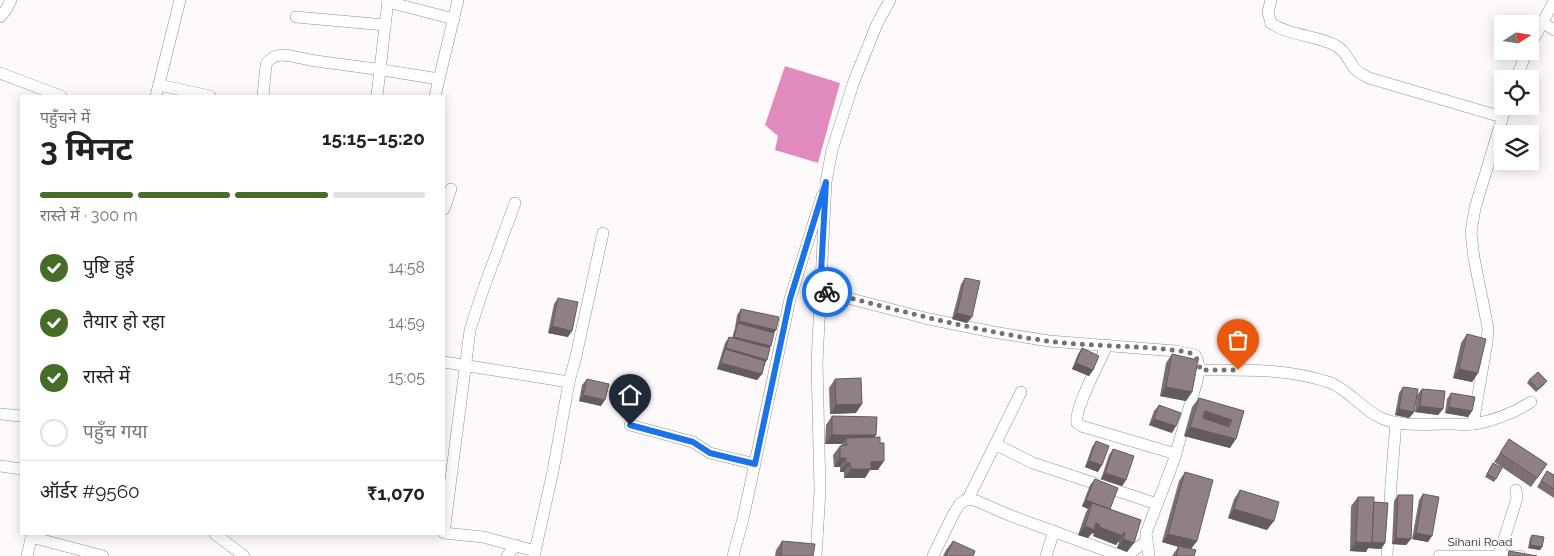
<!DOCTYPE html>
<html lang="hi">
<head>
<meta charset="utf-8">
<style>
  body { margin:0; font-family:Raleway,"Noto Sans Devanagari",sans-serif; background:#f2f2f2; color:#222; height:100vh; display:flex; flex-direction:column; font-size:19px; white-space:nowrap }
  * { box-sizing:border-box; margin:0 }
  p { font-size:16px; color:#767676 }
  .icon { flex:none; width:28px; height:28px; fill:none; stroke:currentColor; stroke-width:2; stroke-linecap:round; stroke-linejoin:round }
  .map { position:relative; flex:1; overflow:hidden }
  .details { position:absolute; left:20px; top:95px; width:425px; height:440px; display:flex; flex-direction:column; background:#fff; border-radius:0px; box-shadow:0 2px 12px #0003 }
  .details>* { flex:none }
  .needle { width:32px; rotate:78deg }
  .tools { position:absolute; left:1494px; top:15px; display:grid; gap:10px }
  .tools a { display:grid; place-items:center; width:45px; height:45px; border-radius:0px; background:#fff; box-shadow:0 2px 12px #0003; font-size:25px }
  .pin { position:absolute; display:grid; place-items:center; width:42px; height:42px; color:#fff; margin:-51px -21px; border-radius:50% 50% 50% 0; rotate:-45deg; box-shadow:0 0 5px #0007 }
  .pin .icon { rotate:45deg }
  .courier { position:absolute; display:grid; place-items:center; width:50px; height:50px; margin:-25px; border:4px solid #1a73e8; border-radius:50%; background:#fff; color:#222; box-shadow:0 1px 6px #0007 }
  .head em { font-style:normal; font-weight:700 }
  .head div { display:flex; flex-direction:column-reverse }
  .head { display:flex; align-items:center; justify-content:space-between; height:85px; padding:0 20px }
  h1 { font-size:32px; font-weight:700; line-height:38px }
  .bar { display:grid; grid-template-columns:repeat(4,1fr); gap:8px 5px; align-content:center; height:60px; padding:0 20px }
  .bar i { height:6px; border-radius:4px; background:#e0e0e0 }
  .bar .on { background:#466d28 }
  .bar p { grid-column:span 4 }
  .line { display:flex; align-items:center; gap:12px; padding:0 20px; border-top:1px solid #e0e0e0 }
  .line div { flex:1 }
  ol { padding:0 20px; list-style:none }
  li { display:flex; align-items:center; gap:15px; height:55px }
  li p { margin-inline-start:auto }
  li .icon { padding:5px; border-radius:50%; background:#466d28; color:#fff; stroke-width:4 }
  li:last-child { color:#767676 }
  li i { width:28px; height:28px; border:2px solid #e0e0e0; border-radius:50% }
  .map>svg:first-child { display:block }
  .water { fill:#e18abe }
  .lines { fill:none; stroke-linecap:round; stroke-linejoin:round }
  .street-casing { stroke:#9a8b93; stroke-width:12 }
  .street { stroke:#fff; stroke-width:11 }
  .wall { fill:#7b6e75 }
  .shaded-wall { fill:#645a5f }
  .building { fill:#8f8088; stroke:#645a5f; fill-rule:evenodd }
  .done { stroke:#767174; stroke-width:5; stroke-dasharray:0 9 }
  .route { stroke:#1a73e8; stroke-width:6 }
  .labels { text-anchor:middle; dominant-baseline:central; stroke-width:4; stroke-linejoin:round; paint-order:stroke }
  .street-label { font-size:12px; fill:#2d272a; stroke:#fefafc }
</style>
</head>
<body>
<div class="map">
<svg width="1554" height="556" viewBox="0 0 1554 556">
  <rect width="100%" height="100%" fill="#fefafc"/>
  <path class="water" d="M785,66L840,83L818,163L775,150L778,136L765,125Z"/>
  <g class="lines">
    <g class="street-casing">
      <g id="street">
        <path d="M1271,0L1268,12L1271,23C1290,36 1315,35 1335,45C1346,51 1348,60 1355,69C1359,73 1364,75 1369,78L1502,117"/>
        <path d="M388,2L454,19"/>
        <path d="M0,17L6,10L11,0"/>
        <path d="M296,17L385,25"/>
        <path d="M1542,22L1554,30"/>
        <path d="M1530,46L1554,1"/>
        <path d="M0,73L61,96"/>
        <path d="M1516,79L1527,51"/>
        <path d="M159,85L210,96"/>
        <path d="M156,96L180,0"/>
        <path d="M263,96L266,65C269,58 274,56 281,55C293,55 305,60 316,61C357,66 398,72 439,79"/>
        <path d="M377,96L388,0"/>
        <path d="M435,96L458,0"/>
        <path d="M515,203L482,293L470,330L444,533L483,537L535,551"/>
        <path d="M444,209L451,189"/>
        <path d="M820,291L929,319L993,332L1049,341L1176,351L1195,355C1200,364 1199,371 1197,381L1173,463L1146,533L1149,556"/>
        <path d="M1107,345C1100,362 1074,408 1077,423L1081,426L1176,454"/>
        <path d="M444,362L569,382"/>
        <path d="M1199,370C1244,370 1288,368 1331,383C1350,391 1362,409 1381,418C1401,427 1426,424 1448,424C1457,424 1466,425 1475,424C1495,420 1514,413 1531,402"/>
        <path d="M0,414L21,416"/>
        <path d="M1473,424L1487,342L1488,328L1474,258L1471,232L1475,208L1506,106"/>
        <path d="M630,425L693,442L710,453L755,464"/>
        <path d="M995,444L1033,463L1157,504"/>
        <path d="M0,466L21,469"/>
        <path d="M968,499L1021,392"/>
        <path d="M215,534L244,556"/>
        <path d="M31,537L103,556"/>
        <path d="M1499,555L1517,498L1516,490"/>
        <path d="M27,556L32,534"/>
        <path d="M507,556L516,545"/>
        <path d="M534,556L553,471L569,382L576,356L603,233"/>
        <path d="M733,556L743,519L790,299L822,196"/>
        <path d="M816,556L820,491L817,362L826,182L832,150L854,81L877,24L890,0"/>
        <path d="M933,556L953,515L959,505L965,500L968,499L977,501L1009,515L1118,555L1130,553L1147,541"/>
        <path d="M1046,556L1054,531"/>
        <path d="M1387,556L1391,484L1396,422"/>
        <path d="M1439,556H1520"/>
      </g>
    </g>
    <use href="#street" class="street"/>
  </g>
  <g class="wall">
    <path d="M965,278L972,317L967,323L952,319L961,284Z"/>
    <path d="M558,298L568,337L548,333L554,304Z"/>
    <path d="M741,309L776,330L774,332L762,374L757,380L717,369L725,343L729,337L732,338L735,328L737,315Z"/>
    <path d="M1467,334L1478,373L1472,382L1453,378L1461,343Z"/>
    <path d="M1082,348L1093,370L1089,376L1072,369L1078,354Z"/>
    <path d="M1172,354L1192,392L1186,401L1160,396L1166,363Z"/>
    <path d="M587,379L601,406L579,401L582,385Z"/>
    <path d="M835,379L856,413L830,414L829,388Z"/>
    <path d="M1529,380L1545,384L1536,392L1527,383Z"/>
    <path d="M1403,387L1414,412L1409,418L1395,415L1399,393Z"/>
    <path d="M1422,389L1443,409L1438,415L1415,412L1417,395Z"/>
    <path d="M1451,393L1472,411L1468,417L1445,413L1447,399Z"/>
    <path d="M1199,398L1244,411L1230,448L1184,436L1192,407Z"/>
    <path d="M1159,405L1172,433L1149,425L1154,411Z"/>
    <path d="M832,416L875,437L878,470H870L865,478H844V472H840V467H834L833,455L840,446H841L842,444H825L826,425Z"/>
    <path d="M1509,439L1547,464L1531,487L1494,462Z"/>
    <path d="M1096,441L1098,472L1085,467L1092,447Z"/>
    <path d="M1113,449L1126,480L1122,486L1101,479L1109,455Z"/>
    <path d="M1493,463L1496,479L1494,482L1485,477Z"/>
    <path d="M1547,471L1554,475V498L1537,487Z"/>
    <path d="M1185,472L1197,541L1191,549L1194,556H1172L1178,547L1162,542L1179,481Z"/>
    <path d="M1095,479L1110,509L1141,520L1127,552L1117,548L1119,542H1118L1116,545L1111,543L1093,536L1094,534L1092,533L1088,538L1078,535L1086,512L1088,509L1082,506L1090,485Z"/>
    <path d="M1240,490L1267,530L1228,518L1234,499Z"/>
    <path d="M1423,494L1428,542L1412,539L1419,500Z"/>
    <path d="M1398,495L1411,539L1406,545L1392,544L1394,501Z"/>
    <path d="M1358,497L1374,502L1385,543L1381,549L1368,548L1366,552L1350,551L1351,506Z"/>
    <path d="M1532,535L1542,547L1540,550L1528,548L1530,538Z"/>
    <path d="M782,541L813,556H775L776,550Z"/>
    <path d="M953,541L973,556H943L946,550Z"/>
  </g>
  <g class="shaded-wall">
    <path d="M957,313L972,317L967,323L952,319Z"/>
    <path d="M739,321L776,330L772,336L738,323L734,328Z"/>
    <path d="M552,326L572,331L568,337L548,333Z"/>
    <path d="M734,337L771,346L766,352L730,343Z"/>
    <path d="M726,348L767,360L763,366L725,350Z"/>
    <path d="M721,363L762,374L757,380L717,369Z"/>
    <path d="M1076,363L1093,370L1089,376L1072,369Z"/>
    <path d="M1459,369L1478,373L1472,382L1453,378Z"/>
    <path d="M1166,387L1192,392L1186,401L1160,396Z"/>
    <path d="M583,395L605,400L601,406L579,401Z"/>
    <path d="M862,404L856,413L830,414L836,405Z"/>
    <path d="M1420,406L1443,409L1438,415L1415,412Z"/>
    <path d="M1449,407L1472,411L1468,417L1445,413Z"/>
    <path d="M1399,409L1414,412L1409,418L1395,415Z"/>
    <path d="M1205,411L1232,420L1225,429L1199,420Z"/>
    <path d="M1154,419L1176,426L1172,433L1149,425Z"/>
    <path d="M1190,427L1236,439L1230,448L1184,436Z"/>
    <path d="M832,435H876L870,444L846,438L842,444H825Z"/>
    <path d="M840,458H846L840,467H834Z"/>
    <path d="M884,461L878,470H870L865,478H844L851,469L871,462Z"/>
    <path d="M1089,461L1102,465L1098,472L1085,467Z"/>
    <path d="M846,463H850L844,472H840Z"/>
    <path d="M1105,473L1126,480L1122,486L1101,479Z"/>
    <path d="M1086,500L1110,509L1092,503L1088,509L1082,506Z"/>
    <path d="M1234,509L1274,521L1267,530L1228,518Z"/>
    <path d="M1096,523L1100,525L1094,534L1092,533L1088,538L1078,535L1085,526Z"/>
    <path d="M1099,527L1123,533H1125L1119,542H1118L1116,545L1093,536Z"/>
    <path d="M1416,533L1432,536L1428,542L1412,539Z"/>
    <path d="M1168,534L1197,541L1190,550L1162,542Z"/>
    <path d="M1396,538L1411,539L1406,545L1392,544Z"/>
    <path d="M1123,539L1134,543L1127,552L1117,548Z"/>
    <path d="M1356,542L1385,543L1381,549L1368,548L1366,552L1350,551Z"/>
    <path d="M1530,545L1542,547L1540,550L1528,548Z"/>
  </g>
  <g class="building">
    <path d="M965,278L980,281L972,317L957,313Z"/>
    <path d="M558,298L578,302L572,331L552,326Z"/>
    <path d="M741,309L779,317L776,330L739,321Z"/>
    <path d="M738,323L774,333L771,346L734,337Z"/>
    <path d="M1467,334L1486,339L1478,373L1459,369Z"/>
    <path d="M729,337L770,348L767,360L726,348Z"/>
    <path d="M1082,348L1099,356L1093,370L1076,363Z"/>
    <path d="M725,349L765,361L762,374L721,363Z"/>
    <path d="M1172,354L1198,360L1192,392L1166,387Z"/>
    <path d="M1538,372L1547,381L1538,389L1529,380Z"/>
    <path d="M861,378L862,404L836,405L835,379Z"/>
    <path d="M587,379L609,384L605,400L583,395Z"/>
    <path d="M1403,387L1418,389L1414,412L1399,409Z"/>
    <path d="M1422,389L1445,391L1443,409L1420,406Z"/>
    <path d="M1451,393L1475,397L1472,411L1449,407Z"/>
    <path d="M1199,398L1244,411L1236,439L1190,427ZM1205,411L1232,420L1229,427L1203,418Z"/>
    <path d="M1159,405L1181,413L1176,426L1154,419Z"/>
    <path d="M832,416L877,417L876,435H832Z"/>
    <path d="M880,437V443H884V461L871,462V469H851L850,463H846V458H840V446L847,445L846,438Z"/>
    <path d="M1509,439L1547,464L1537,478L1500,453Z"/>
    <path d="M1096,441L1109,446L1102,465L1089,461Z"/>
    <path d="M1113,449L1134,456L1126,480L1105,473Z"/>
    <path d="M1493,463L1502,468L1496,479L1487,474Z"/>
    <path d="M1547,471L1554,475V489L1541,481Z"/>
    <path d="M1185,472L1213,480L1197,541L1168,534Z"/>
    <path d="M1095,479L1118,488L1110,509L1086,500Z"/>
    <path d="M1240,490L1279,502L1274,521L1234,509Z"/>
    <path d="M1423,494L1439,497L1432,536L1416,533Z"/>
    <path d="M1398,495H1413L1411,539L1396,538Z"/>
    <path d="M1358,497H1374L1372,543L1356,542Z"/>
    <path d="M1374,502L1388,503L1385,543L1372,542Z"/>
    <path d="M1092,503L1141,520L1134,543L1123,539L1125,533H1123L1122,536L1118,534L1099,527L1100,525L1096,523L1094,530L1085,526Z"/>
    <path d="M1532,535L1544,537L1542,547L1530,545Z"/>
    <path d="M782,541L815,544L813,556H781Z"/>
    <path d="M953,541L975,551L973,556H946Z"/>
    <path d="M1179,546L1196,550L1194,556H1176Z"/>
    <path d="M1509,551L1537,556H1508Z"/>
  </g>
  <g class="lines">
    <path class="done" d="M827,292C900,311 972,330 1047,341C1094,347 1142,345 1188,352C1197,356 1199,361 1200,370H1238"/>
    <path class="route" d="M630,425L693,442L710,453L755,464L790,299L826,182L820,291L827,292"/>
  </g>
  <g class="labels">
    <g class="street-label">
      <text x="1480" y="542">Sihani Road</text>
    </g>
  </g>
</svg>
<div class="tools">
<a><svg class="needle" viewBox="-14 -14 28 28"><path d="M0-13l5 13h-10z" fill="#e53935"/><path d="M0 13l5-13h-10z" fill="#767676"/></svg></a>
<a><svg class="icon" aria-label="locate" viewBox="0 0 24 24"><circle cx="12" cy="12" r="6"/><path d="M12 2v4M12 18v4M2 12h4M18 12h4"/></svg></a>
<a><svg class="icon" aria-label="layers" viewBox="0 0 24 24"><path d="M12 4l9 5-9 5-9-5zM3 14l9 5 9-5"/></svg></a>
</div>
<div class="pin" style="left:1238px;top:370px;background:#ea580c"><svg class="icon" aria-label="bag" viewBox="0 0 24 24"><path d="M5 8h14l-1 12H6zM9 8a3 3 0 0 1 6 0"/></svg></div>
<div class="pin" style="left:630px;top:425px;background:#1f2937"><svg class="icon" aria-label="home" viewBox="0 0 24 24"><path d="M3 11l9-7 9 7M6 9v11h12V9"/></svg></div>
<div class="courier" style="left:827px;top:292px"><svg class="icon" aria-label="bike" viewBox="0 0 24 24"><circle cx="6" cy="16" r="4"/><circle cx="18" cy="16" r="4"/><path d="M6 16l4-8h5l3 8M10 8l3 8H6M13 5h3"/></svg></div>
<section class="details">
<div class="head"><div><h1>3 मिनट</h1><p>पहुँचने में</p></div><em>15:15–15:20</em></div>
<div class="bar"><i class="on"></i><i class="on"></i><i class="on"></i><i></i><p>रास्ते में · 300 m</p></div>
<ol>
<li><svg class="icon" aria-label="check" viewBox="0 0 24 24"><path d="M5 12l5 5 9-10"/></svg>पुष्टि हुई<p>14:58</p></li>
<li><svg class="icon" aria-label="check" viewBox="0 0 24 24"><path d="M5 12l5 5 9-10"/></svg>तैयार हो रहा<p>14:59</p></li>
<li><svg class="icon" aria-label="check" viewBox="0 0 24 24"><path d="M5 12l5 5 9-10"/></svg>रास्ते में<p>15:05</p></li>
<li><i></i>पहुँच गया</li>
</ol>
<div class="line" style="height:65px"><div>ऑर्डर #9560</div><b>₹1,070</b></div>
</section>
</div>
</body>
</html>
